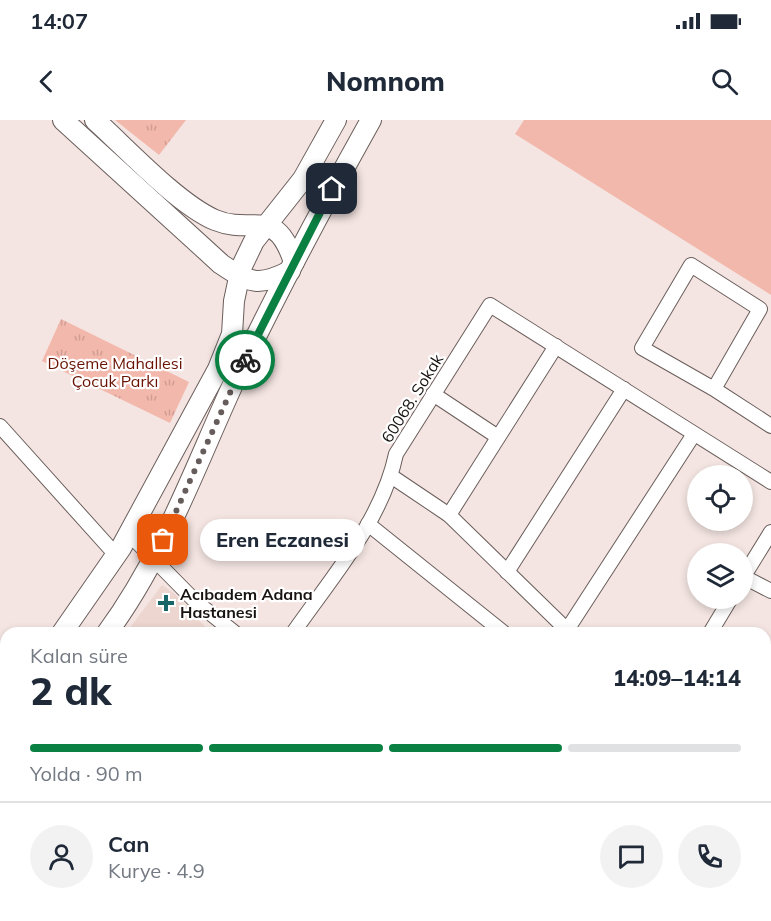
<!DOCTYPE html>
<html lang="tr">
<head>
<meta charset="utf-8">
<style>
  body { margin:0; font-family:Mulish,sans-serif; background:#f2f2f3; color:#1f2937; height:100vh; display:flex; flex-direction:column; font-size:22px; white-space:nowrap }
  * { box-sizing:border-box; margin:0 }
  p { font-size:20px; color:#747a83 }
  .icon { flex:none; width:33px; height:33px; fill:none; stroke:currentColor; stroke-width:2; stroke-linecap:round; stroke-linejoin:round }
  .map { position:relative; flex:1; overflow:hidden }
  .panel { position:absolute; left:0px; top:507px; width:771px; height:294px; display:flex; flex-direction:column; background:#fff; border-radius:18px 18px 0 0; box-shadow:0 3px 9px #0003 }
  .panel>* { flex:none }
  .controls { position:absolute; left:687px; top:345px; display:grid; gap:12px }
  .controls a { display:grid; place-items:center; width:66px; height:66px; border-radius:50%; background:#fff; box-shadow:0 3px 9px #0003; font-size:30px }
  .pin { position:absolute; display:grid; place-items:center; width:51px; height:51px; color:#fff; margin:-26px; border-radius:12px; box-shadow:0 3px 9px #0006 }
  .courier { position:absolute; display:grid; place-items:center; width:60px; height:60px; margin:-30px; border:4px solid #0b8043; border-radius:50%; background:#fff; color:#222; box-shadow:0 2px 8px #0007 }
  .bubble { position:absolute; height:42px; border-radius:21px; background:#fff; box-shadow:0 3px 9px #0003; font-size:20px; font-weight:800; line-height:42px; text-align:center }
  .summary em { font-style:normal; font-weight:800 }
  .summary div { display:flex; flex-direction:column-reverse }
  .summary { display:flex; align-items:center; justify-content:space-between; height:102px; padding:0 30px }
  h1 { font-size:39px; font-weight:800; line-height:45px }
  .bar { display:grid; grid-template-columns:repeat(4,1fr); gap:9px 6px; align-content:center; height:72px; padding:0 30px }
  .bar i { height:8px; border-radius:4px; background:#e0e1e3 }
  .bar .on { background:#0b8043 }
  .bar p { grid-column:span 4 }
  .line { display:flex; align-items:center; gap:15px; padding:0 30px; border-top:2px solid #e0e1e3 }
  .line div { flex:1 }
  .round { display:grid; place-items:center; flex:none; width:63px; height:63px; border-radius:32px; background:#f2f2f3 }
  .status { display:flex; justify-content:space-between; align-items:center; height:42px; padding:0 30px; background:#fff; direction:ltr }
  .status svg { height:16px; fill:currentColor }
  header { display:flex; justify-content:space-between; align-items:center; height:78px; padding:0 30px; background:#fff; font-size:27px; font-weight:800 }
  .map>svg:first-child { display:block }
  .built { fill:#edd6d0 }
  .green { fill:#f3b8ac }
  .park { fill:url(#park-tufts) }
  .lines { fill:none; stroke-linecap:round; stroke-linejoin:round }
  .street-casing { stroke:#6a5e5b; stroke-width:16 }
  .secondary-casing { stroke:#6a5e5b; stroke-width:22 }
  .street { stroke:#fff; stroke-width:14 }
  .secondary { stroke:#fff; stroke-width:20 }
  .done { stroke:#655c5b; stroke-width:6; stroke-dasharray:0 10.8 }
  .route { stroke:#0b8043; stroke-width:8 }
  .poi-dot { fill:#186668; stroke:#fff; stroke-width:2 }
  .labels { text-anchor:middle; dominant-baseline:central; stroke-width:4.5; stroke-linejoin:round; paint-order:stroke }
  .park-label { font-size:16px; fill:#691102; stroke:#fff }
  .street-label { font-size:16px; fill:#181312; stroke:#fff }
  .poi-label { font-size:16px; font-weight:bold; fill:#181312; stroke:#fff; text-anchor:start }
</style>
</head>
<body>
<div class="status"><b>14:07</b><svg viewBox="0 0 49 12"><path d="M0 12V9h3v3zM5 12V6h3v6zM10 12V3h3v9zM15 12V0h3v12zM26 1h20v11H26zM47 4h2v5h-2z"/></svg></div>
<header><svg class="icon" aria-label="back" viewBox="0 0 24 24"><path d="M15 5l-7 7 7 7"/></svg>Nomnom<svg class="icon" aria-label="search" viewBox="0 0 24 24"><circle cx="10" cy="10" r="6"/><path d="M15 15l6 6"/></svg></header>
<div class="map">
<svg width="771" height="801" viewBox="0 0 771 801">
  <defs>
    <pattern id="park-tufts" width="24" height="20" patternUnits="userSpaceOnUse" patternTransform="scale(1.5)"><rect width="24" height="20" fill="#f3b8ac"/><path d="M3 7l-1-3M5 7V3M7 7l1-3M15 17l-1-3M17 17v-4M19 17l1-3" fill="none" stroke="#d09d93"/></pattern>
  </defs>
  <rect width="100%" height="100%" fill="#f4e5e2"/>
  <g class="built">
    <path d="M162,465L175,474L211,513H126Z"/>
    <path d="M209,795H307L300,801H214Z"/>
    <path d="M321,795H654L656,796L652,801H314Z"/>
  </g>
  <path class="green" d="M524,0H771V175L515,14Z"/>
  <g class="park">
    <path d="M115,0H186L159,35Z"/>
    <path d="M61,199L189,262L170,303L42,241Z"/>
  </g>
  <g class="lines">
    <g class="street-casing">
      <g id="street">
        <path d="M714,269L760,189L691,145L642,228L714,269L771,306"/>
        <path d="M433,274L498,317"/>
        <path d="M0,306L116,435"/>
        <path d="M391,356L449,395L567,510"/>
        <path d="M449,395L556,226"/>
        <path d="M368,404L504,513"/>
        <path d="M129,414L195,481L235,513"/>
        <path d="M507,452L624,269"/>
        <path d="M744,457L771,471"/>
        <path d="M742,459L771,412"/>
        <path d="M293,513C331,458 382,401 396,334L490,185L771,362"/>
        <path d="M565,513L694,314"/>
        <path d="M710,513L731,478"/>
        <path d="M765,576L771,579"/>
        <path d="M765,710L771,714"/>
        <path d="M659,795L660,801"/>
        <path d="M743,795L748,801"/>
        <path d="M19,801L29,795"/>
      </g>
    </g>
    <g class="secondary-casing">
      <g id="secondary">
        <path d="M63,0L221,144C249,163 259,167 290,151"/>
        <path d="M95,0C127,29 178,84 215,100C254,116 275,85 294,142"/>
        <path d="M62,513L121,428L218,249L232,214L234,181L241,148L254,121L303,59L336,0"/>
        <path d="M107,513C163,437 195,347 234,262C276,173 323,86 371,0"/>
        <path d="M0,568L6,565"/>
        <path d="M0,627L6,623"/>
        <path d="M152,795L157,801"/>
        <path d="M185,795L189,801"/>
      </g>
    </g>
    <use href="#street" class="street"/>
    <use href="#secondary" class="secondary"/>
  </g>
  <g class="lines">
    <path class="done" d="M163,420L245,240"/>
    <path class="route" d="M245,240L332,69"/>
  </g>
  <path class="poi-dot" d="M163 474h6v6h6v6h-6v6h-6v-6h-6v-6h6z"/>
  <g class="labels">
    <g class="park-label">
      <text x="115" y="243">Döşeme Mahallesi<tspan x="115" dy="18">Çocuk Parkı</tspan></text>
    </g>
    <g class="street-label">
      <text transform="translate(412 278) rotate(-58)">60068. Sokak</text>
    </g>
    <g class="poi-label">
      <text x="180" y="474">Acıbadem Adana<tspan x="180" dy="18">Hastanesi</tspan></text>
    </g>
  </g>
</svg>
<div class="controls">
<a><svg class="icon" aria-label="locate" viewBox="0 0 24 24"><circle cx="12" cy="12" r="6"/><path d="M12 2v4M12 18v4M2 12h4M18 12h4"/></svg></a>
<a><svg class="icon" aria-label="layers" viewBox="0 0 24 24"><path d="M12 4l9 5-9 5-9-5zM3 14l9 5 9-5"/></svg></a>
</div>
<div class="pin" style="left:163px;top:420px;background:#ea580c"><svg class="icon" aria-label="bag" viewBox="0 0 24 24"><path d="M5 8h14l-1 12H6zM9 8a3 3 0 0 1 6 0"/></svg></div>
<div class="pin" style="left:332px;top:69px;background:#1f2937"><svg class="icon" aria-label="home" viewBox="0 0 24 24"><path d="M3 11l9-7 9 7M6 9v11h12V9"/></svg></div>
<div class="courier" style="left:245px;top:240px"><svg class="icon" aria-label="bike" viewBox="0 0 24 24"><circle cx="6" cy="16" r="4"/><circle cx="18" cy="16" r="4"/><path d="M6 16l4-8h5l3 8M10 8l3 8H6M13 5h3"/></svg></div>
<div class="bubble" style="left:200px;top:399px;width:165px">Eren Eczanesi</div>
<section class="panel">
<div class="summary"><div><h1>2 dk</h1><p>Kalan süre</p></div><em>14:09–14:14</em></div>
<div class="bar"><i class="on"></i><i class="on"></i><i class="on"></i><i></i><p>Yolda · 90 m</p></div>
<div class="line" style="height:108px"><a class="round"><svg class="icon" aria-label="person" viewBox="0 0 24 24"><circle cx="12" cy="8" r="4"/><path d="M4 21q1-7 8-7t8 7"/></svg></a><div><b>Can</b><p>Kurye · 4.9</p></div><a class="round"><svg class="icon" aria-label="chat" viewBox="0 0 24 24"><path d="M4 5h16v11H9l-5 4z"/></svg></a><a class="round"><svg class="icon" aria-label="phone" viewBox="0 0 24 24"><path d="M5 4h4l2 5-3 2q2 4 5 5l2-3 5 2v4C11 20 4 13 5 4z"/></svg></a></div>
</section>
</div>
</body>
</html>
